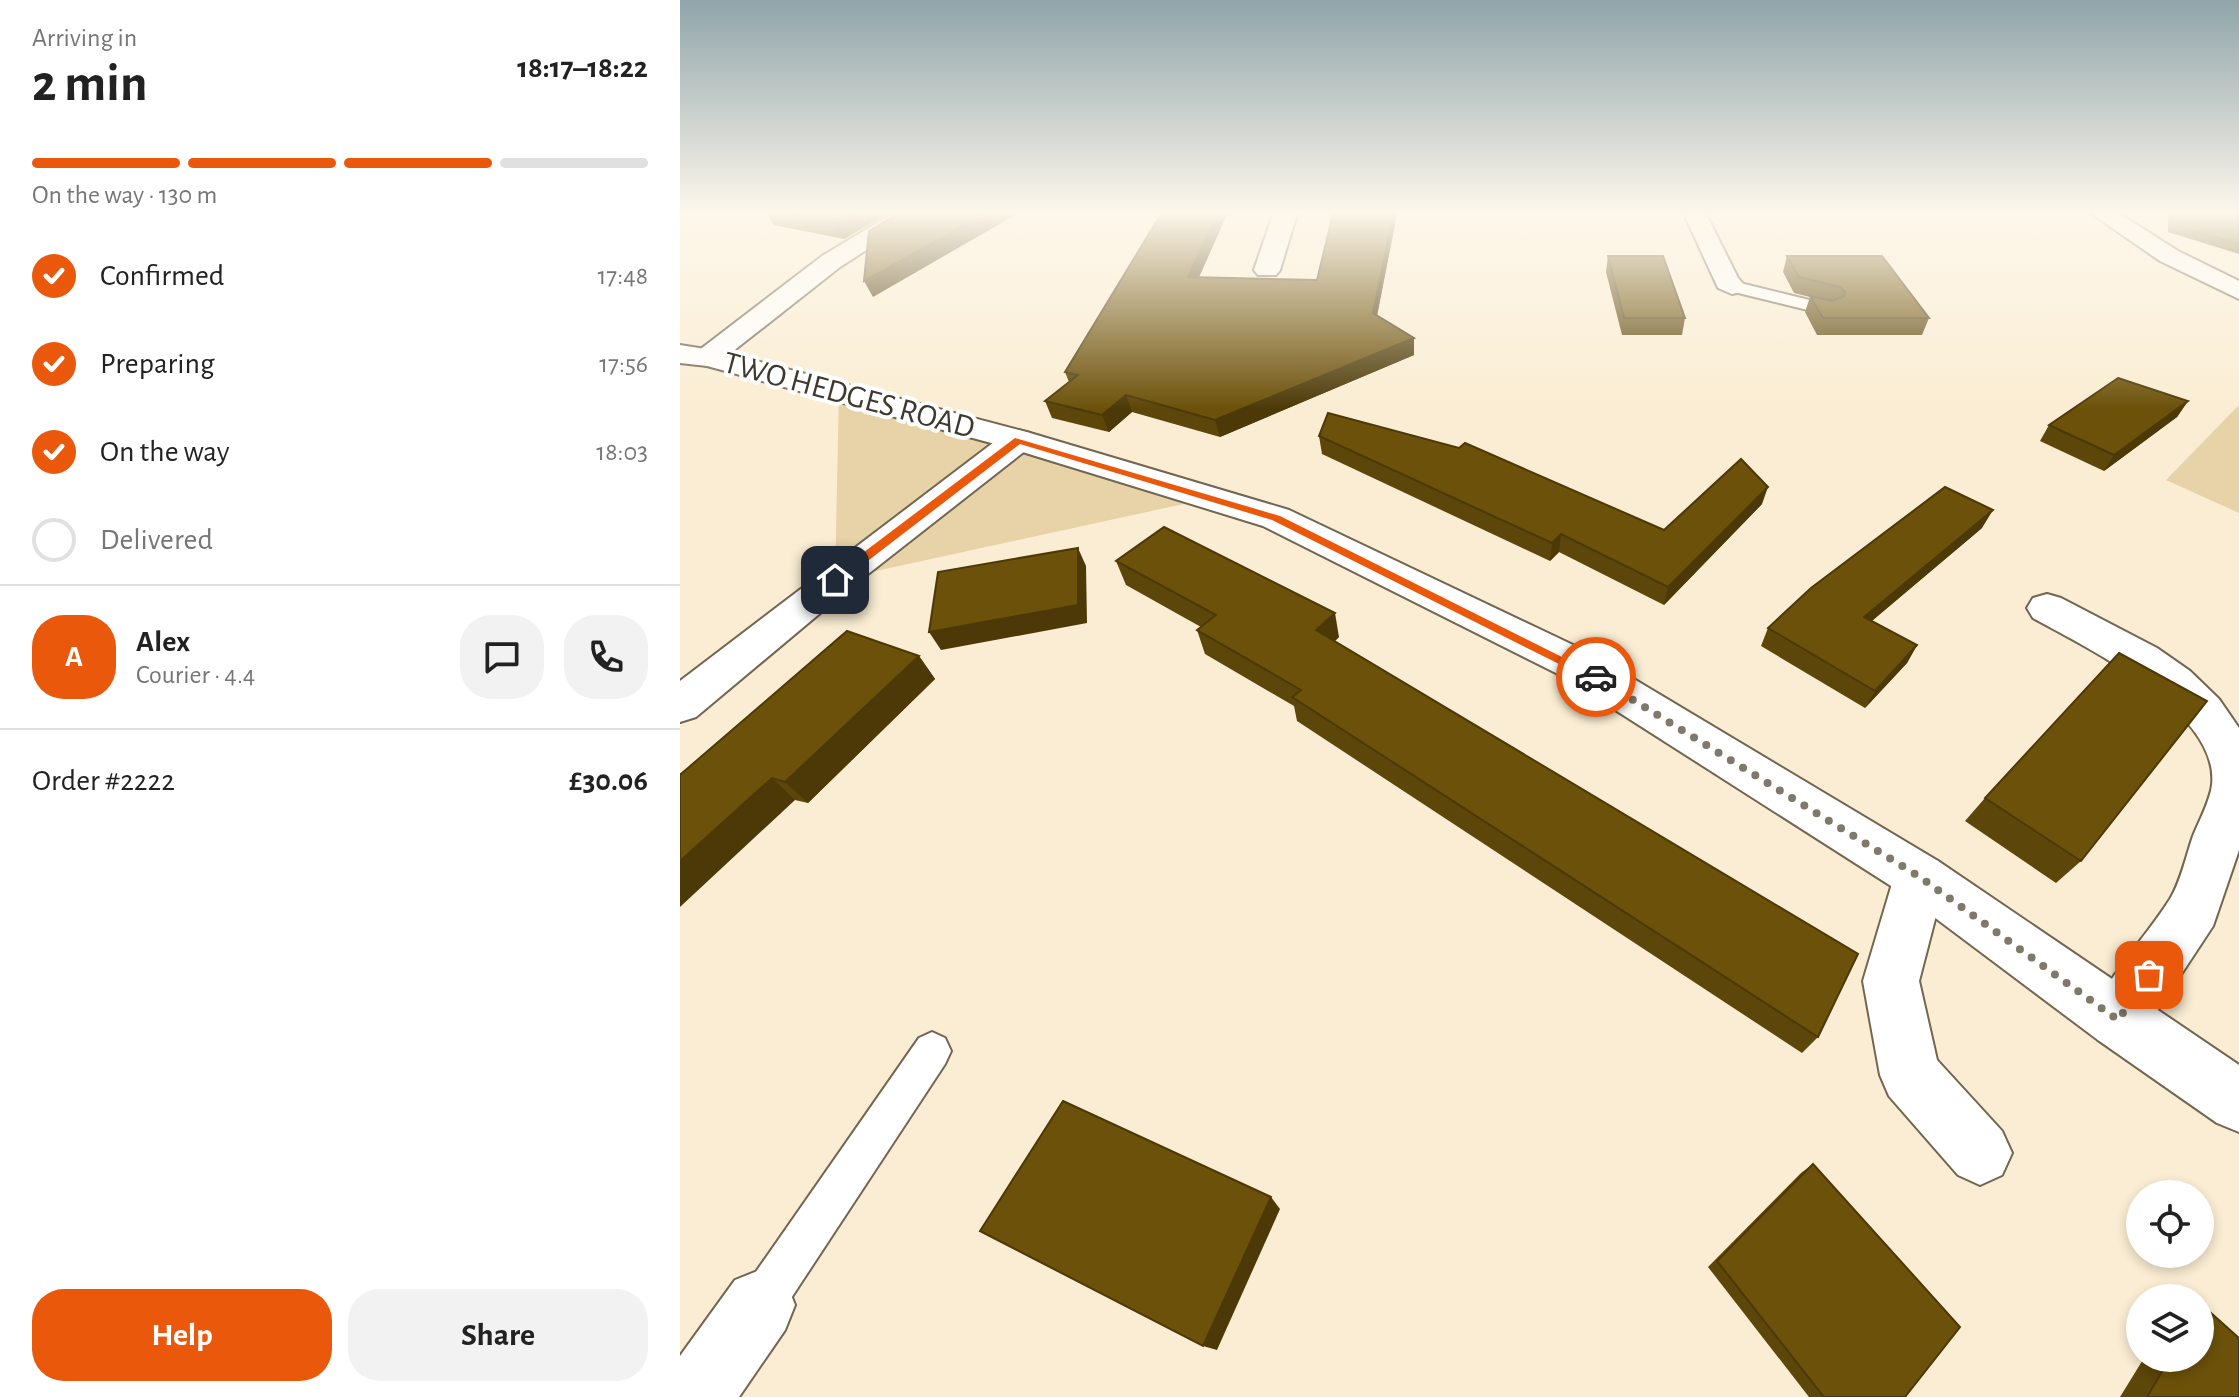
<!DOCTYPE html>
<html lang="en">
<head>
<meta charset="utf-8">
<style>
  body { margin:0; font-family:"Alegreya Sans",sans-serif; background:#f2f2f2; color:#222; height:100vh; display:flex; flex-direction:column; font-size:30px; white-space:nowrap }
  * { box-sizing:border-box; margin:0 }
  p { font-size:26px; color:#767676 }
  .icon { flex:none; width:44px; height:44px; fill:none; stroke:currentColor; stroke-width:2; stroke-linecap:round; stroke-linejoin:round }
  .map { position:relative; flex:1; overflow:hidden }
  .side { display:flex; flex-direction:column; background:#fff; width:680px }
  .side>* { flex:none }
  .controls { position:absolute; left:1446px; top:1180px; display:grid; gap:16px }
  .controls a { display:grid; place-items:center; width:88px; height:88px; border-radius:50%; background:#fff; box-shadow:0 4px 12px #0003; font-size:40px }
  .pin { position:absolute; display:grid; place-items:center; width:68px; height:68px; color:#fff; margin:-34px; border-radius:16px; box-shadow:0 4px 12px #0006 }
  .courier { position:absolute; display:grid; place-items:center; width:80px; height:80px; margin:-40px; border:6px solid #ea580c; border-radius:50%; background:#fff; color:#222; box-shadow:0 2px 10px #0007 }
  .head em { font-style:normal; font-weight:600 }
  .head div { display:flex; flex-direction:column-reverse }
  .head { display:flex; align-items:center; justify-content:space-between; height:136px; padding:0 32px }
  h1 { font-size:52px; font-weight:600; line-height:60px }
  .bar { display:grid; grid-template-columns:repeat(4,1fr); gap:12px 8px; align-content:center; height:96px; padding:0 32px }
  .bar i { height:10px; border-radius:6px; background:#e0e0e0 }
  .bar .selected { background:#ea580c }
  .bar p { grid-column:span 4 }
  .line { display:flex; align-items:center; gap:20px; padding:0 32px; border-top:2px solid #e0e0e0 }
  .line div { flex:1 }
  .round { display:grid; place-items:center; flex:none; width:84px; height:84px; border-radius:32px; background:#f2f2f2 }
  ol { padding:0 32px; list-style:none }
  li { display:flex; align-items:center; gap:24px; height:88px }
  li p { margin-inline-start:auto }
  li .icon { padding:8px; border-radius:50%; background:#ea580c; color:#fff; stroke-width:4 }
  li:last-child { color:#767676 }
  li i { width:44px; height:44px; border:4px solid #e0e0e0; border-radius:50% }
  .button { display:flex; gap:16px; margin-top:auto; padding:16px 32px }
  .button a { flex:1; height:92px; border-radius:32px; background:#ea580c; color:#fff; font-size:32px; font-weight:600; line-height:92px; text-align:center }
  .button a+a { background:#f2f2f2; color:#222 }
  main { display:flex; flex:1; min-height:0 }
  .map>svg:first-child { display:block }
  .green { fill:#e8d3a8 }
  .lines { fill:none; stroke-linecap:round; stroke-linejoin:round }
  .lane-casing { stroke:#726650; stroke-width:4 }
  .street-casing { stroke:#726650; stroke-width:4 }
  .secondary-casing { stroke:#726650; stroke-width:4 }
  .lane { fill:#fff; fill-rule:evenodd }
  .street { fill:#fff; fill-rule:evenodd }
  .secondary { fill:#fff; fill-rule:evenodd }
  .wall { fill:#5d4609 }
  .shaded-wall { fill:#4c3907 }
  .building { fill:#6c510a; stroke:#4c3907; stroke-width:2 }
  .route { fill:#ea580c }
  .done { stroke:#807868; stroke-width:8; stroke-dasharray:0 14.4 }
  .labels { text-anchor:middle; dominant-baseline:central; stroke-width:8; stroke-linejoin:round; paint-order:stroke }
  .street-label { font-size:32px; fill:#3e392f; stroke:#fff }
</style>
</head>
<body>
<main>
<section class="side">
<div class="head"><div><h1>2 min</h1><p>Arriving in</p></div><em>18:17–18:22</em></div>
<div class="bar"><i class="selected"></i><i class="selected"></i><i class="selected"></i><i></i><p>On the way · 130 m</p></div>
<ol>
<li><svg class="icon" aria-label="check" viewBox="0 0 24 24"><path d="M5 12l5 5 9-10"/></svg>Confirmed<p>17:48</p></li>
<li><svg class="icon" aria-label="check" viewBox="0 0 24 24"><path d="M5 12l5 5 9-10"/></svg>Preparing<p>17:56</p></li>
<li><svg class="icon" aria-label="check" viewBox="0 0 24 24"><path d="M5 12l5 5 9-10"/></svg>On the way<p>18:03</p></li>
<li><i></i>Delivered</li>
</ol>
<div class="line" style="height:144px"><b class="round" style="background:#ea580c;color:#fff">A</b><div><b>Alex</b><p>Courier · 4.4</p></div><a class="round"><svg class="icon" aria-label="chat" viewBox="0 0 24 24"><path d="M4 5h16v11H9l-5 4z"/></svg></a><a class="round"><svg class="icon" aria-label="phone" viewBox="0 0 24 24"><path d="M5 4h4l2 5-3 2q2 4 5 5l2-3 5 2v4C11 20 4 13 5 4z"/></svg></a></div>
<div class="line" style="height:104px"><div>Order #2222</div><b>£30.06</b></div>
<div class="button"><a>Help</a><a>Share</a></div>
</section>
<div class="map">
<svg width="1559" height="1397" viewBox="0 0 1559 1397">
  <rect width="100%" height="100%" fill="#faedd3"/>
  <g class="green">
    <path d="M159,392L531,498L155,580Z"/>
    <path d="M1559,405V513L1486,480Z"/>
  </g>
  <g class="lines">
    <g class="lane-casing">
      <g id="lane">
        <path d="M1052,281L1154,306L1157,310L1148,315L1046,290L1044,286L1046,282Z"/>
        <path d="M252,1032L265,1038L271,1051L265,1064L96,1321L80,1327L64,1321L58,1305L64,1289L239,1038Z"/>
      </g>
    </g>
    <g class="street-casing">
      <g id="street">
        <path d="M212,214H242L160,267L38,363L28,366L18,363L13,357L18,351L142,256Z"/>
        <path d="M593,214H617L600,270L596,275H578L574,270Z"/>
        <path d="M1004,214H1026L1058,278L1065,286L1061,292L1052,294L1038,288Z"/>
        <path d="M1412,214H1440L1498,251L1559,281V299L1480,261Z"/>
        <path d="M338,430L350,433L354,440L350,447L169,589L16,717L0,722V681L326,433Z"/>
        <path d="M1367,594L1381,598L1477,648L1510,671L1539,699L1559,728V850L1533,926L1458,1040L1438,1049L1418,1040L1409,1020C1428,975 1464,940 1490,899C1501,881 1506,856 1513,836C1519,821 1530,801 1532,785C1540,711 1405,647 1353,618L1347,608L1353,598Z"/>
        <path d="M1240,854L1258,861L1266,877L1239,981L1257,1060L1322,1131L1332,1153L1322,1175L1300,1185L1278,1175L1209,1096L1200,1075L1183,981L1214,877L1222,861Z"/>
        <path d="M80,1270L105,1280L115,1305L105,1330L59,1397H0V1356L55,1280Z"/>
      </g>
    </g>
    <g class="secondary-casing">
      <path id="secondary" d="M0,345L38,351L350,433L609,510L912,654L1258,861L1559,1065V1132L1537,1123L1418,1040L1222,893L882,676L583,526L326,447L27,366L0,363Z"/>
    </g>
    <use href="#lane" class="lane"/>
    <use href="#street" class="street"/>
    <use href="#secondary" class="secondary"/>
  </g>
  <g class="wall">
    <path d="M87,214H207L164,239L94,225Z"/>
    <path d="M547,214L519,277L637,280L717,214L697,316L734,355L540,437L452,412L429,432L372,418L365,401L389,382L385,372Z"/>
    <path d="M1488,214H1559V254L1488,232Z"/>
    <path d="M928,256L1005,318L1002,335H942L926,272Z"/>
    <path d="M1107,256L1249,318L1242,335H1137L1125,312L1130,297L1114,293L1103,272Z"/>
    <path d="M1508,401L1497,417L1424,471L1360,441L1369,425Z"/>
    <path d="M639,436L984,530L1082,504L984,605L879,552L870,561L642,454Z"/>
    <path d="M1302,528L1192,621L1237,645L1227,663L1185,708L1081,646L1088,628Z"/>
    <path d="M436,561L659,637L655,641L1138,1037L1122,1053L617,721L614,706L525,654L517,630L521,627L446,585Z"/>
    <path d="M239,656L255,679L128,803L1,774Z"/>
    <path d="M1305,798L1401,861L1376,883L1285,821Z"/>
    <path d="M1133,1164L1225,1397H1129L1028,1267L1121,1173Z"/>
    <path d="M1520,1304H1521L1559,1397H1440L1464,1358H1520Z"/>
  </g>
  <g class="shaded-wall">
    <path d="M173,214H207L164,239L156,224Z"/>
    <path d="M304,214H337L193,297L184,281Z"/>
    <path d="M537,214H547L512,293L508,277Z"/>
    <path d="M713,214H717L694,330L693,313Z"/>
    <path d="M734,338V355L540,437L535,420Z"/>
    <path d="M446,395L452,412L429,432L422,415Z"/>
    <path d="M1508,401L1497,417L1424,471L1434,455Z"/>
    <path d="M1088,487L1082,504L984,605L988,587Z"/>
    <path d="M1313,510L1302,528L1176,634L1184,617Z"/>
    <path d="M881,534L879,552L870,561L872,543Z"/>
    <path d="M398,548L406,566L407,623L261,650L249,632Z"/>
    <path d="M655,613L659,637L641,654L636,630Z"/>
    <path d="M1237,645L1227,663L1185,708L1195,691Z"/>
    <path d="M239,656L255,679L128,803L105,782Z"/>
    <path d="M92,778L115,800L0,907V861Z"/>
    <path d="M591,1197L600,1209L537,1350L523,1346Z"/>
  </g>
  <g class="building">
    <path d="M106,214H173L156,224Z"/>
    <path d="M217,214H304L184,281L189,231Z"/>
    <path d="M481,214H537L508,277L637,280L653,214H713L693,313L734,338L535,420L446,395L422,415L365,401L398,375L385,372Z"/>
    <path d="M1492,214H1559V244L1492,224Z"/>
    <path d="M928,256H983L1005,318H944Z"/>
    <path d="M1107,256H1202L1249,318H1143L1130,296L1153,301L1164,296L1165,292L1160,287L1119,277Z"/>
    <path d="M1438,378L1508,401L1434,455L1369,425Z"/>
    <path d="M648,413L779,448L785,443L984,530L1061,459L1088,487L988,587L881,534L872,543L639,436Z"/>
    <path d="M1265,487L1313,510L1184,617L1237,645L1195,691L1088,628L1131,588Z"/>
    <path d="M484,527L655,613L636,630L1178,954L1138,1037L612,697L621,690L517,630L536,615L436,561Z"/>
    <path d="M398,548V605L249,632L258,572Z"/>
    <path d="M167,631L239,656L105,782L92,778L0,861V774H1Z"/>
    <path d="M1439,653L1527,701L1401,861L1305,798Z"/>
    <path d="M383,1101L591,1197L523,1346L300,1231Z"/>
    <path d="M1133,1164L1280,1327L1225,1397H1144L1037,1261Z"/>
    <path d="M1521,1304L1559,1338V1397H1467L1490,1358H1520V1306Z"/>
  </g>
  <linearGradient id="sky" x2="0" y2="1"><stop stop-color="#8fa4aa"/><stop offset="0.52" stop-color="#fdf7eb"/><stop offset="1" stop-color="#fdf7eb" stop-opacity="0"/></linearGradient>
  <rect width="1559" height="409" fill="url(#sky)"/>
  <path class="route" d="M335,438L600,516L922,677L920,680H911L592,520L340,444L159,583H151V577Z"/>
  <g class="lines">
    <path class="done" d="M916,677L1240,877L1438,1020L1469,975"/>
  </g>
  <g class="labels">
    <g class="street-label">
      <text transform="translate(169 395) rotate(15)">TWO HEDGES ROAD</text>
    </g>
  </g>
</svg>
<div class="controls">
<a><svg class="icon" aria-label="locate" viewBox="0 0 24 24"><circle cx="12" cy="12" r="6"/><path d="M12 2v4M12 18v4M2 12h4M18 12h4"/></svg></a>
<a><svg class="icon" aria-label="layers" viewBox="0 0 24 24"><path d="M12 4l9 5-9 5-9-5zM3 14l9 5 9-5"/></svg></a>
</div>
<div class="pin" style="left:1469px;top:975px;background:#ea580c"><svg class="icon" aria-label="bag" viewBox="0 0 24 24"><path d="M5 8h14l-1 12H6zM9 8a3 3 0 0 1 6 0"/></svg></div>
<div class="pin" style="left:155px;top:580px;background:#1f2937"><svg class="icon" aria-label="home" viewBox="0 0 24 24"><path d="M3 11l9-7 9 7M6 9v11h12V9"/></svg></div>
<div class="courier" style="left:916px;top:677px"><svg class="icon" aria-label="car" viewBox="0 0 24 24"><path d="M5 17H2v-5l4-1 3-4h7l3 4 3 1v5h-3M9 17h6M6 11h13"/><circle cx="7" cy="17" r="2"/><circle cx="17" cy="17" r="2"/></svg></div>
</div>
</main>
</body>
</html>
